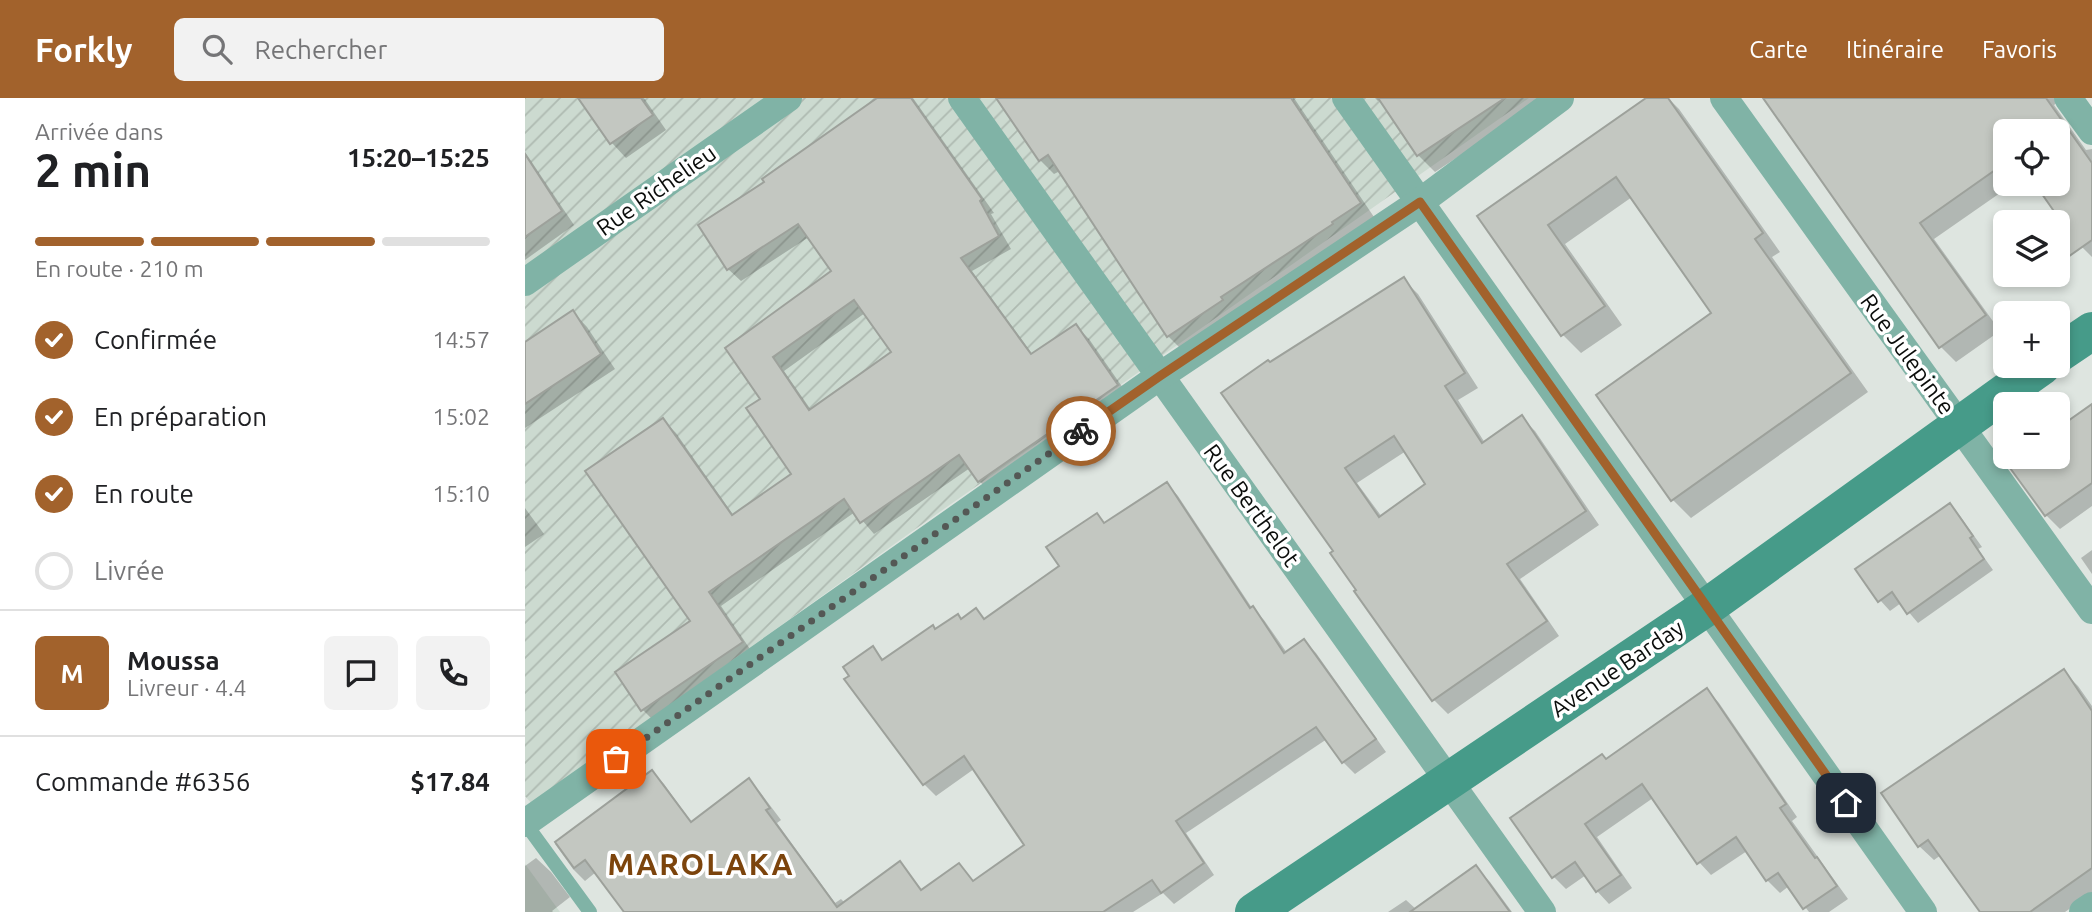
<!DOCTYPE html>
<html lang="fr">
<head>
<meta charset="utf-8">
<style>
  body { margin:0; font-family:Ubuntu,sans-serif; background:#f2f2f2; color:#202124; height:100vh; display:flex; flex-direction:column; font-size:26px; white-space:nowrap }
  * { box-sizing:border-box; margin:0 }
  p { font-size:23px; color:#757577 }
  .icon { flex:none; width:38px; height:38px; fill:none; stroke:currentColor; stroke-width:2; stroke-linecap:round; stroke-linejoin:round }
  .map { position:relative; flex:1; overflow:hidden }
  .side { display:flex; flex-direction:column; background:#fff; width:525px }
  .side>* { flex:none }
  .buttons { position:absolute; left:1468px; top:21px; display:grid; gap:14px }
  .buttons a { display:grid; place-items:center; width:77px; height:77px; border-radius:10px; background:#fff; box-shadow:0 4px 10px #0003; font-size:35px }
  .pin { position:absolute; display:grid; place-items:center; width:60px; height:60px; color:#fff; margin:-30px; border-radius:14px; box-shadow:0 4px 10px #0006 }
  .courier { position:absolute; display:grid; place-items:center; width:70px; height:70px; margin:-35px; border:5px solid #a2622c; border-radius:50%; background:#fff; color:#222; box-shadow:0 2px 9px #0007 }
  .summary em { font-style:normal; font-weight:600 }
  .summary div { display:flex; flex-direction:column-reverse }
  .summary { display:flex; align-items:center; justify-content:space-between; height:119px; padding:0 35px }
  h1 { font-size:46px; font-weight:600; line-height:52px }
  .bar { display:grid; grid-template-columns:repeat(4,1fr); gap:10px 7px; align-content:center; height:84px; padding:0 35px }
  .bar i { height:9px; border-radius:5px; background:#e0e0e0 }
  .bar .active { background:#a2622c }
  .bar p { grid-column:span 4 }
  .line { display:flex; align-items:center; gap:18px; padding:0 35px; border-top:2px solid #e0e0e0 }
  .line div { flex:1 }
  .round { display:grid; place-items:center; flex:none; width:74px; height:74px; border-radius:10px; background:#f2f2f2 }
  ol { padding:0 35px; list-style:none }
  li { display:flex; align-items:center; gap:21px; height:77px }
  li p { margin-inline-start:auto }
  li .icon { padding:7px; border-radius:50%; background:#a2622c; color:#fff; stroke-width:4 }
  li:last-child { color:#757577 }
  li i { width:38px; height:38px; border:4px solid #e0e0e0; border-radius:50% }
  header { display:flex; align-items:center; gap:42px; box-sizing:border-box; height:98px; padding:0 35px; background:#a2622c; color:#fff }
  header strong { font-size:33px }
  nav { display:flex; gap:38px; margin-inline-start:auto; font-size:24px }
  .search { width:490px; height:63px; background:#f2f2f2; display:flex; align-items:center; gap:18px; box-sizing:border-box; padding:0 24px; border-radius:10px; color:#757577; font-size:26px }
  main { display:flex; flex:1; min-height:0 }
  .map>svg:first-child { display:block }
  .built { fill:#ccdad0 }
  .industrial { fill:url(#industrial-furrows) }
  .shadow { fill:#0003; fill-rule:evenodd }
  .building { fill:#c3c7c1; stroke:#9da19b; stroke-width:2; fill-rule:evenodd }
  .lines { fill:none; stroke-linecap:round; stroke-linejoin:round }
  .service { stroke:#80b3a6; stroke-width:14 }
  .minor { stroke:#80b3a6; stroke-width:28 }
  .secondary { stroke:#469b89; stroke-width:38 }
  .done { stroke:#545855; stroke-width:7; stroke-dasharray:0 12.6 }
  .route { stroke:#a2622c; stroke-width:9 }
  .labels { text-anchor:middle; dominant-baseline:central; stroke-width:7; stroke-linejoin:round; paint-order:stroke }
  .street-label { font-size:23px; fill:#0a0c0a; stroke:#fff }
  .district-label { font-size:30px; font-weight:bold; letter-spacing:2px; fill:#7c440c; stroke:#fff }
</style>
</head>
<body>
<header>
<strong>Forkly</strong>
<div class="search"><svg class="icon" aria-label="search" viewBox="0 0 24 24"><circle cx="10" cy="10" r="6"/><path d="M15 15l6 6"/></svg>Rechercher</div>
<nav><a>Carte</a><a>Itinéraire</a><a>Favoris</a></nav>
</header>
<main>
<section class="side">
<div class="summary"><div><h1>2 min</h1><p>Arrivée dans</p></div><em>15:20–15:25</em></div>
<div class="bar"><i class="active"></i><i class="active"></i><i class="active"></i><i></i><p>En route · 210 m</p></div>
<ol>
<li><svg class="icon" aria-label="check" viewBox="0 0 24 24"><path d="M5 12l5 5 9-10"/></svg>Confirmée<p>14:57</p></li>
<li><svg class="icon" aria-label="check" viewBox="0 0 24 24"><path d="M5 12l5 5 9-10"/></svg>En préparation<p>15:02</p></li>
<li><svg class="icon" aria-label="check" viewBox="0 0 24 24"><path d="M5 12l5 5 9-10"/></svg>En route<p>15:10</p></li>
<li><i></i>Livrée</li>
</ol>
<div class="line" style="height:126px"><b class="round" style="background:#a2622c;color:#fff">M</b><div><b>Moussa</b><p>Livreur · 4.4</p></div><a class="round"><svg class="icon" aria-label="chat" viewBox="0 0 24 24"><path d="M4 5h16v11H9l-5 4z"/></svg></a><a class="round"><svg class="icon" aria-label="phone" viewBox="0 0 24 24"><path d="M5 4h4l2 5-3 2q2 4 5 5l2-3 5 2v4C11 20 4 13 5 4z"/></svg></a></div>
<div class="line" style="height:91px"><div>Commande #6356</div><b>$17.84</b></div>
</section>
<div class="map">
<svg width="1567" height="814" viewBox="0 0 1567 814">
  <defs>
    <pattern id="industrial-furrows" width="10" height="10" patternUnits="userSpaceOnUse" patternTransform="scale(1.75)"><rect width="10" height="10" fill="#ccdad0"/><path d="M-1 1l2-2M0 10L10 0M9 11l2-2" fill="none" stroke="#aebab1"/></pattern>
  </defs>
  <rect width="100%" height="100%" fill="#dee5e0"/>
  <path class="built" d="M0,766L35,814H0Z"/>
  <path class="industrial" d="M0,0H1004L389,432L7,706L0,698Z"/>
  <g class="shadow">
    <path d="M56,0H119L141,32L101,60L87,45Z"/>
    <path d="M355,0H388L469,115L466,116L486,151L447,173L508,257L551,228L564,241L605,300L467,395L454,383L445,370L349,436L330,414L196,508L229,557L130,624L117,611L168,524L138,322L151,335L209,418L269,376L237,301L202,250L309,173L284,139L216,183L203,171L241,84ZM340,215L368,255L286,312L259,273Z"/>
    <path d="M474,0H769L849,119L657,252L643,238L535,73L529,76L515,62Z"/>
    <path d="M850,0H1022L910,74L893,57L855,1L853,3Z"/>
    <path d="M1124,0H1143L1154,11L1255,154L1247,159L1343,294L1166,420L1147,401L1189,216L1107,99L1040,146L1097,227L1056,255L1038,237L955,118Z"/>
    <path d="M1240,0H1538L1529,7L1561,52L1567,51V159L1557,149L1512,86H1533V33H1480V86H1488L1409,141L1475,233L1431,264L1416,249Z"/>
    <path d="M0,54L49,127L0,162Z"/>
    <path d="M879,182L893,196L953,290L933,302L960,345L996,319L1010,333L1074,427L995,481L1034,538L923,616L909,602L810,453L745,266ZM881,353L903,387L857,419L832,385Z"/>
    <path d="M48,214L62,229L90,271L0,330V246Z"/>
    <path d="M1567,308V408L1535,431L1521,417L1485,366L1495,359H1533V332Z"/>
    <path d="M642,386L653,398L727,510L739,522L762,555L779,543L791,555L861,654L830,676L818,664L802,641L661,735L689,777L649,806L638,795L608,814H101L71,774L60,783L48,771L30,746L127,674L139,686L167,725L223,683L235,694L256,722L252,725L310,805L316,801L320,805L375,766L398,793L434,767L450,784L502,747L449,671L411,698L399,686L347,550L360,563L411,533L437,523L451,513L461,522L536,468L571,417L580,426Z"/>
    <path d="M1425,407L1435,418L1457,449L1453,451L1468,472L1393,525L1376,505L1365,513L1355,502Z"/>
    <path d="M0,410L19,436L0,449Z"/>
    <path d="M1567,452V476L1556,460Z"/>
    <path d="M1539,574L1553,588L1567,608V795L1540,814H1458L1416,757L1409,762L1394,748Z"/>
    <path d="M1182,592L1194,605L1272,719L1267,723L1323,801L1304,814H1284L1264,788L1255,795L1242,782L1222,753L1186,777L1174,764L1128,700L1072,739L1107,790L1084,806L1072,793L1061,777L1041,791L1029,779L1081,662Z"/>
    <path d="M11,760L26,774L45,799L27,813L28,814H0V768Z"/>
    <path d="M951,770L965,784L987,814H863L881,802L892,812Z"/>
  </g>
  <g class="building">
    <path d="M53,0H116L128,17L85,46Z"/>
    <path d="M352,0H386L457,101L455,103L474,138L436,160L506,256L551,226L593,287L453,384L434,357L335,425L319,401L184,494L218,544L116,613L90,574L165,523L60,373L138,320L207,417L266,376L221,310L235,301L200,250L306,173L273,126L202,172L173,127L239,84L237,81ZM329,202L366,254L284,312L248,259Z"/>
    <path d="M471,0H766L836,105L807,124L808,126L696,199L698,202L642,239L523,57L514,63Z"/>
    <path d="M853,0H980L892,58Z"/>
    <path d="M1121,0H1143L1238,135L1230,141L1326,275L1146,403L1071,297L1186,215L1091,79L1023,127L1080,208L1036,238L952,118Z"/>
    <path d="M1238,0H1521L1567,65V142L1533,166V119L1510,86H1533V33H1480V65L1395,125L1461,217L1414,250Z"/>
    <path d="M0,56L37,113L0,139Z"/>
    <path d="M879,179L940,275L920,288L957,345L997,317L1061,413L982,466L1022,523L907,603L829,493L831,492L805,455L808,453L696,295L743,262L745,264ZM869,338L900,386L854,419L820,370Z"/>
    <path d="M48,212L76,256L0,306V244Z"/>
    <path d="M1567,306V385L1520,418L1477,359H1533V330Z"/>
    <path d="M642,384L725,510L728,508L759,555L779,541L851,641L817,665L791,629L651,723L679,765L636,795L627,782L578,814H99L60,762L49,770L30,744L127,672L166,724L224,680L245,710L241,712L312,809L375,763L396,792L434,765L448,783L499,747L439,658L398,687L319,581L324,578L318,569L348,548L357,562L408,527L410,531L433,516L436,521L451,510L459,521L534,468L521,449L572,415L579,425Z"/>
    <path d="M1425,405L1448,438L1445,440L1459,461L1382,516L1367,494L1353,504L1330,471Z"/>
    <path d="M1539,571L1567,613V770L1505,814H1455L1403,742L1393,749L1356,695Z"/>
    <path d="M1182,590L1261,706L1255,710L1290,760L1292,759L1312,788L1278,811L1253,775L1241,783L1211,739L1172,766L1117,686L1060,726L1096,777L1071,794L1050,764L1027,780L985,720L1077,656L1081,661Z"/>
    <path d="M951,767L985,814H885Z"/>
  </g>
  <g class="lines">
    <path class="service" d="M0,725L65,814"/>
    <g class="minor">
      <path d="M437,0L1017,814"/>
      <path d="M821,0L1398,814"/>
      <path d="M1199,0L1567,512"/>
      <path d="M1543,0L1567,33"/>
      <path d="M0,184L263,0"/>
      <path d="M0,725L635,278L895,104L1035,0"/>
      <path d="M1558,814L1567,808"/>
    </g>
    <g class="secondary">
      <path d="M1533,256L1567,233"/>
      <path d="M729,814L1182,509L1517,268"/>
    </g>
  </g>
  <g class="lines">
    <path class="done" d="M91,661L556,333"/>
    <path class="route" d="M556,333L635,278L895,104L1321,705"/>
  </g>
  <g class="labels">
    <g class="street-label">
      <text transform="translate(131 92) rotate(-35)">Rue Richelieu</text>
      <text transform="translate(1383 256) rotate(54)">Rue Julepinte</text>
      <text transform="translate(727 407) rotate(54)">Rue Berthelot</text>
      <text transform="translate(1092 570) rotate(-34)">Avenue Barday</text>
    </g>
    <g class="district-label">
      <text x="176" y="766">MAROLAKA</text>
    </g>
  </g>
</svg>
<div class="buttons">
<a><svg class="icon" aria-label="locate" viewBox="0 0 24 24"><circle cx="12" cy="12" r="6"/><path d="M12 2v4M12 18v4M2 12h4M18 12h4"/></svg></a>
<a><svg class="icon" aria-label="layers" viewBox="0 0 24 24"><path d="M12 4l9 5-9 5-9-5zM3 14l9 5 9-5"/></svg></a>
<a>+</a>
<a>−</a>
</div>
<div class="pin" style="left:91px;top:661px;background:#ea580c"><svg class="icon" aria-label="bag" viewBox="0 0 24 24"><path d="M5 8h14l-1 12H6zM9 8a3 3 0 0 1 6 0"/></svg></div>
<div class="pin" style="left:1321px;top:705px;background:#1f2937"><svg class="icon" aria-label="home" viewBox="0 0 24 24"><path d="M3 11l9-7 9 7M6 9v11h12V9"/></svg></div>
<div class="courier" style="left:556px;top:333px"><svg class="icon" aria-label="bike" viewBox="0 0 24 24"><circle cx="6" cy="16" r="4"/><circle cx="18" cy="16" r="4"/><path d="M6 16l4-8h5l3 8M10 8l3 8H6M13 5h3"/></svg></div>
</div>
</main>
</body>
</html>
